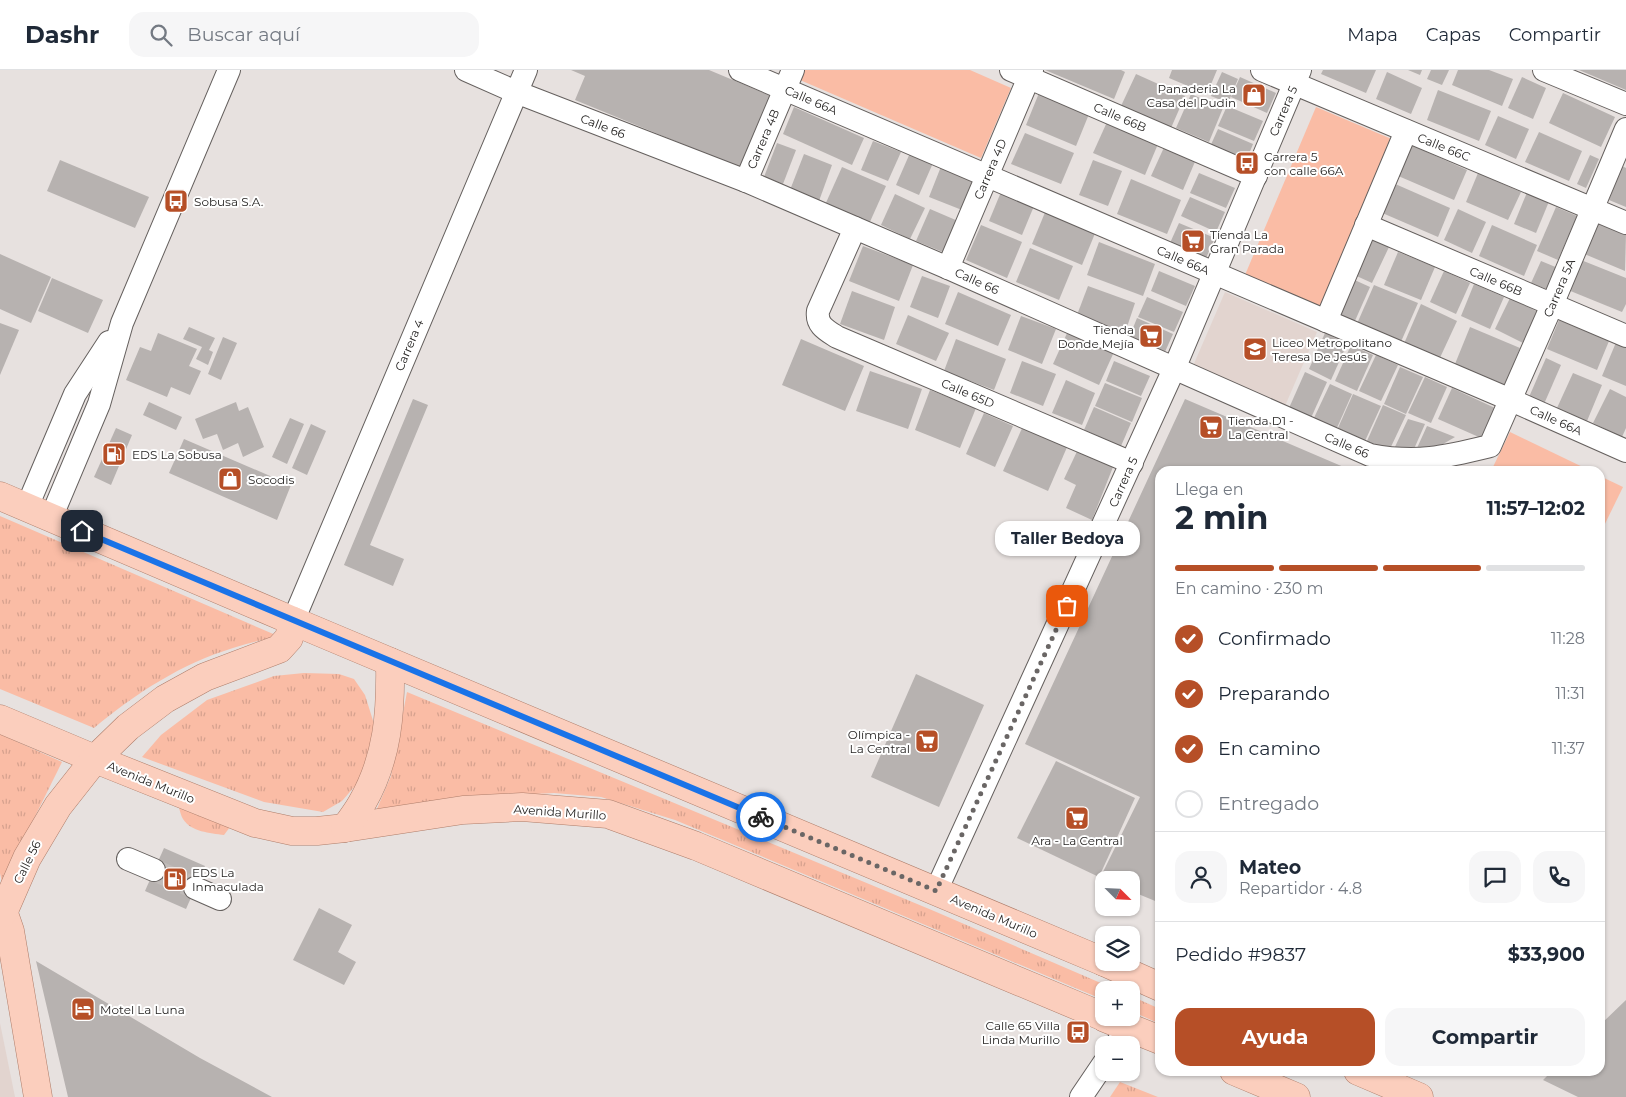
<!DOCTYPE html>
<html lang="es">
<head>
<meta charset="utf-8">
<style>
  body { margin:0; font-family:Montserrat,sans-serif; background:#f6f6f7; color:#1f2937; height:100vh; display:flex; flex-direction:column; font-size:19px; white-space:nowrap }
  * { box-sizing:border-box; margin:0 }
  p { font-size:16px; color:#747a83 }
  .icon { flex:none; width:28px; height:28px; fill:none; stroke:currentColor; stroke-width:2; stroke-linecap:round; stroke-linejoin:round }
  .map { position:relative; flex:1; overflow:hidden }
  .drawer { position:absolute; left:1155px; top:396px; width:450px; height:610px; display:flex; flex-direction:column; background:#fff; border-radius:15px; box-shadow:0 1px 4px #0004 }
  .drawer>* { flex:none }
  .needle { width:32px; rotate:114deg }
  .controls { position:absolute; left:1095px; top:801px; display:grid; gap:10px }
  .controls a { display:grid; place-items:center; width:45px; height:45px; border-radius:10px; background:#fff; box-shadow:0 1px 4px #0004; font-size:25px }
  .pin { position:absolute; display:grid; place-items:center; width:42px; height:42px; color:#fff; margin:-21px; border-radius:10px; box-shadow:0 2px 8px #0006 }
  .courier { position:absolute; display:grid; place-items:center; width:50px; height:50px; margin:-25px; border:4px solid #1a73e8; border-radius:50%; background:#fff; color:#222; box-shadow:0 1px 6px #0007 }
  .bubble { position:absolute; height:35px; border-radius:15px; background:#fff; box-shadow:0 1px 4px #0004; font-size:16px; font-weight:700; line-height:35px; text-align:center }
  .overview em { font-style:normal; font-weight:700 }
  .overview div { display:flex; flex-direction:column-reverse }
  .overview { display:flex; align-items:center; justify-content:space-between; height:85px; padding:0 20px }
  h1 { font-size:32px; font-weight:700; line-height:38px }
  .bar { display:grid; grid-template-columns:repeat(4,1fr); gap:8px 5px; align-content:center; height:60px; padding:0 20px }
  .bar i { height:6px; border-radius:4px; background:#e0e1e3 }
  .bar .selected { background:#b64f27 }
  .bar p { grid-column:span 4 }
  .line { display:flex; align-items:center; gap:12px; padding:0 20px; border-top:1px solid #e0e1e3 }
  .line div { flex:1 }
  .round { display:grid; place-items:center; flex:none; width:52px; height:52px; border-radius:15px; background:#f6f6f7 }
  ol { padding:0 20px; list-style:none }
  li { display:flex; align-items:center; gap:15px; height:55px }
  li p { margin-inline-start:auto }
  li .icon { padding:5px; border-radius:50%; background:#b64f27; color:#fff; stroke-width:4 }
  li:last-child { color:#747a83 }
  li i { width:28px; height:28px; border:2px solid #e0e1e3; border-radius:50% }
  .action { display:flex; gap:10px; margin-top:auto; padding:10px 20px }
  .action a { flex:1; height:58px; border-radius:15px; background:#b64f27; color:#fff; font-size:20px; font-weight:700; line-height:58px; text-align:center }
  .action a+a { background:#f6f6f7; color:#1f2937 }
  header { display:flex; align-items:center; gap:30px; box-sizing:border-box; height:70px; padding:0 25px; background:#fff; border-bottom:1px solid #e0e1e3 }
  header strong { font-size:24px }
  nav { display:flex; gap:28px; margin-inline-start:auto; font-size:18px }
  .search { width:350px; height:45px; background:#f6f6f7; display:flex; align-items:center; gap:12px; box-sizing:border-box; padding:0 18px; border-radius:15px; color:#747a83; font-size:19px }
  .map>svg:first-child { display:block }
  .built { fill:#e2d4cf }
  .grass { fill:url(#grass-tufts) }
  .pitch { fill:#fabca5 }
  .building { fill:#b7b2b0 }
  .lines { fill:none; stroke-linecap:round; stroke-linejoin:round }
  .minor-tunnel { stroke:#c0bbb9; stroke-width:22; stroke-dasharray:22 11; stroke-linecap:butt }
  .minor-casing { stroke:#65605e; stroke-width:24 }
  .major-casing { stroke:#ae7d6a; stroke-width:29 }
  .minor { stroke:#fff; stroke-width:22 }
  .major { stroke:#fbcebd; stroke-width:28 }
  .done { stroke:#6a6665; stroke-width:5; stroke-dasharray:0 9 }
  .route { stroke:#1a73e8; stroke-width:6 }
  .labels { text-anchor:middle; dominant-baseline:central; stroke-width:4; stroke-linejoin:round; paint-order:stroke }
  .poi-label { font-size:12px; fill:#262423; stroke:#fff; text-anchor:start }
  .street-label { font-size:12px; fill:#262423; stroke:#fff }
</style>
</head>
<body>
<header>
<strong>Dashr</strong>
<div class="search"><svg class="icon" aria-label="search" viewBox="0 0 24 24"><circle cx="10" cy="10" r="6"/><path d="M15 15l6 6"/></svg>Buscar aquí</div>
<nav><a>Mapa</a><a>Capas</a><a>Compartir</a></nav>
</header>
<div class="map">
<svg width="1626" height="1027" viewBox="0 0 1626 1027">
  <defs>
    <pattern id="grass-tufts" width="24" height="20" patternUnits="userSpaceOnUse" patternTransform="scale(1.25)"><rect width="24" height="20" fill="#fabca5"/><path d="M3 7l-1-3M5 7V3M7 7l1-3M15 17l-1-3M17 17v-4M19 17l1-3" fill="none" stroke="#d6a18e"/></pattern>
  </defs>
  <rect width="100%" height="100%" fill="#e7e1df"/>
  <g class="built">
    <path d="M1225,222L1317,262L1285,336L1193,296Z"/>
    <path d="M0,953L15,1027H0Z"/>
  </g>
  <g class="grass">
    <path d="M0,446L278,566C263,570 248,573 233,578C181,594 136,623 94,658L0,619Z"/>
    <path d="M304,603L339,604L354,609L365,625L375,657L362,708L342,731L323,742L264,732L142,687L161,665L207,630L274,606Z"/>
    <path d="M407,622L934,841L1117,920H1104V930L675,750L601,727L554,723L461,728L376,741L391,706Z"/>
    <path d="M0,664L62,692L2,813L0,803Z"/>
    <path d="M179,738L230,757L224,765C210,763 191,762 183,749C181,746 180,741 179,738Z"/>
    <path d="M1131,926L1160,939V954L1131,941Z"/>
    <path d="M1120,1012L1158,1027H1110Z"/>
  </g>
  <g class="pitch">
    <path d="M804,0H970L1011,18L981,88L800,10Z"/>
    <path d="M1316,37L1394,70L1322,238L1245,205Z"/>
    <path d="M1510,362L1591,401H1491Z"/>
    <path d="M1600,406L1623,417L1600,464Z"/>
  </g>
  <g class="building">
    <path d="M571,0H709L771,26L741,98L575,30L585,6Z"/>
    <path d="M1045,0H1121L1125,2L1114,29Z"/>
    <path d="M1172,0H1217L1207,24L1169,8Z"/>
    <path d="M1323,0H1376L1366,23L1321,4Z"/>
    <path d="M1408,0H1422L1420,5Z"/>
    <path d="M1431,0H1449L1442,15L1427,9Z"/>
    <path d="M1458,0H1489L1513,9L1502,36L1452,15Z"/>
    <path d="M1579,0H1626V20Z"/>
    <path d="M1222,2L1238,9L1228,33L1211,26Z"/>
    <path d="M1387,2L1422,18L1411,44L1376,29Z"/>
    <path d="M1136,4L1185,26L1171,58L1121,36Z"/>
    <path d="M1240,7L1276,23L1267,43L1231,27Z"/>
    <path d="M1522,7L1546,18L1533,49L1508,38Z"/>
    <path d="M1438,20L1491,41L1479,71L1427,50Z"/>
    <path d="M1039,23L1089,44L1076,76L1026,55Z"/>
    <path d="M1563,23L1615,47L1601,77L1549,53Z"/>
    <path d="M1191,24L1223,38L1209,72L1176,58Z"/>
    <path d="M1227,36L1263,51L1254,71L1218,56Z"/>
    <path d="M794,37L864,68L852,95L783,64Z"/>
    <path d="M1498,46L1529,59L1516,89L1485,75Z"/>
    <path d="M1107,52L1158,74L1145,105L1093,83Z"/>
    <path d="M1218,59L1253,74L1245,94L1209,79Z"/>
    <path d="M1539,62L1582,81L1569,111L1525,92Z"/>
    <path d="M1025,63L1074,83L1061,114L1011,94Z"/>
    <path d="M873,71L901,82L888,111L861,100Z"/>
    <path d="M777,73L796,80L783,114L764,107Z"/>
    <path d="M1166,73L1197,87L1183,120L1151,106Z"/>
    <path d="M1409,74L1467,100L1454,130L1396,105Z"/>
    <path d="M910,83L933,93L919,125L896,115Z"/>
    <path d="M804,84L832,95L819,131L790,120Z"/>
    <path d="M1590,85L1599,89L1586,118L1577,114Z"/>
    <path d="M60,90L149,127L135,158L47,121Z"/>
    <path d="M1093,90L1122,101L1108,136L1079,125Z"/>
    <path d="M942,94L975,107L962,140L929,127Z"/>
    <path d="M1622,96L1626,98V137L1609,130Z"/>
    <path d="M842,97L886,116L869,154L825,135Z"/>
    <path d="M1199,103L1235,118L1226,138L1190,123Z"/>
    <path d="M1478,103L1521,122L1508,150L1466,132Z"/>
    <path d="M1131,109L1181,130L1167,164L1117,144Z"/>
    <path d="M1393,113L1450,138L1438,167L1380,142Z"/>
    <path d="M1528,120L1550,129L1536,163L1514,154Z"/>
    <path d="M1001,122L1034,136L1022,165L989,151Z"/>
    <path d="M895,124L925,138L910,169L881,155Z"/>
    <path d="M1190,127L1225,142L1216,162L1181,146Z"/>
    <path d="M1556,137L1577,146L1558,190L1537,181Z"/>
    <path d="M930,139L958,151L945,183L916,171Z"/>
    <path d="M1458,139L1486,152L1472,183L1444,170Z"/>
    <path d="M1046,140L1096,161L1082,195L1032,174Z"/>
    <path d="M1596,150L1626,163L1625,201L1582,183Z"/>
    <path d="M1179,153L1215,168L1206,188L1170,173Z"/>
    <path d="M981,155L1022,172L1007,208L966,190Z"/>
    <path d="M1492,155L1537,175L1524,206L1479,186Z"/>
    <path d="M1366,167L1389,177L1372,213L1350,203Z"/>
    <path d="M1099,172L1155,194L1143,226L1087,205Z"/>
    <path d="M863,176L913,195L899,231L849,211Z"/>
    <path d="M1030,178L1073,196L1059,230L1016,212Z"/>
    <path d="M1398,182L1435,197L1421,230L1384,215Z"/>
    <path d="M0,184L51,207L31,253L0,239Z"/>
    <path d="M1581,190L1626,208V234L1622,242L1568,220Z"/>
    <path d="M1541,191L1558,198L1549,220L1531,213Z"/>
    <path d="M1159,201L1195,216L1186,236L1151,221Z"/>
    <path d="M1444,201L1470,213L1456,244L1430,232Z"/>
    <path d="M922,206L950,216L938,248L910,237Z"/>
    <path d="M1348,207L1370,217L1354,253L1332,243Z"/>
    <path d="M52,208L103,230L88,263L38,241Z"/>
    <path d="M1474,214L1504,227L1490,259L1461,246Z"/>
    <path d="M1374,215L1418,233L1400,274L1356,256Z"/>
    <path d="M1088,216L1135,233L1125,263L1077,245Z"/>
    <path d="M852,221L895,237L884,270L840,254Z"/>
    <path d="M958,222L1011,245L998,276L945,254Z"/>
    <path d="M1147,227L1183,242L1174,262L1138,247Z"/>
    <path d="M1510,228L1540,243L1525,274L1495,259Z"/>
    <path d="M1421,234L1457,251L1438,292L1403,276Z"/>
    <path d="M908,245L949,263L936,291L896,274Z"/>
    <path d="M1021,246L1056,259L1042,294L1008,280Z"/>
    <path d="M1137,248L1173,264L1164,284L1129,268Z"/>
    <path d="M1559,250L1609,271L1597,300L1547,279Z"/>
    <path d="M0,253L19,260L0,305Z"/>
    <path d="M189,257L215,268L209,280L213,282L208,295L196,289L202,277L183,269Z"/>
    <path d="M1470,257L1520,278L1505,315L1455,294Z"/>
    <path d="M1068,261L1114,282L1099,315L1053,294Z"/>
    <path d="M158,263L197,279L189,296L201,301L190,325L171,317L167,327L126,310L140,277L151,281Z"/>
    <path d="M1325,263L1347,274L1331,310L1309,299Z"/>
    <path d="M223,267L237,273L221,310L208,304Z"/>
    <path d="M801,269L864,296L845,341L782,315Z"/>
    <path d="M956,269L1006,289L994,320L944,301Z"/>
    <path d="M1617,270L1626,274V316L1602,306Z"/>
    <path d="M1351,275L1373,285L1357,321L1335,311Z"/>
    <path d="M1376,285L1398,295L1381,331L1359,321Z"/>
    <path d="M1546,288L1561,295L1544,334L1529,327Z"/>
    <path d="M1022,291L1056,304L1043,336L1010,323Z"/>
    <path d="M1114,291L1150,306L1141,326L1106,311Z"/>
    <path d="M1400,297L1423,307L1406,344L1384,334Z"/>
    <path d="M870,301L922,319L908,359L856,341Z"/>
    <path d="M1305,302L1327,312L1311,348L1289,338Z"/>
    <path d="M1573,303L1602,315L1587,351L1557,338Z"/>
    <path d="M1425,307L1447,317L1431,353L1408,343Z"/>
    <path d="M1066,310L1095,323L1082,355L1052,343Z"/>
    <path d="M1105,313L1142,328L1132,352L1095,336Z"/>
    <path d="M1330,314L1352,324L1336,360L1313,350Z"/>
    <path d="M1452,318L1495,338L1481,368L1438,349Z"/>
    <path d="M1610,319L1626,327V358L1622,367L1593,353Z"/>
    <path d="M930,320L976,338L960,378L915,360Z"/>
    <path d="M1353,324L1381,336L1365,371L1338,358Z"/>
    <path d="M413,329L428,335L370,475L404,489L393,516L344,495Z"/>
    <path d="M1185,329L1353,401H1160V833L1131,821V810H1105L1100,808L1140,727L1025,674Z"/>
    <path d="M149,332L182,347L176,360L143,345Z"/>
    <path d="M236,332L239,341L248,337L264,377L243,387L238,373L223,380L217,364L203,369L195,349Z"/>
    <path d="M1383,335L1406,345L1389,381L1367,371Z"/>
    <path d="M1094,337L1131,353L1121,376L1084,360Z"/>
    <path d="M984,343L1013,356L995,397L966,384Z"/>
    <path d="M290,348L304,354L287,394L272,387Z"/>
    <path d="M1408,349L1425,354L1414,379H1394Z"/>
    <path d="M311,354L326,361L307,405L292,398Z"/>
    <path d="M1023,356L1068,375L1048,421L1003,401Z"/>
    <path d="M1427,356L1455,367L1438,377L1417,378Z"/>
    <path d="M116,358L132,365L111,415L94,407Z"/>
    <path d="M184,369L291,415L277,450L169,403Z"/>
    <path d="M1080,375L1115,392L1092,450L1066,438L1076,415L1064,409Z"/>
    <path d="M916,604L984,635L939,737L871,707Z"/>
    <path d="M1056,691L1135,728L1099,807L1017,768Z"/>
    <path d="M164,778L205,796L186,839L145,821Z"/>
    <path d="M319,838L352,855L338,882L356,892L344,915L293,890Z"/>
    <path d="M36,891L200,988L272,1027H68Z"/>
    <path d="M1626,930V1027H1578L1543,1010L1552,1001H1600V955Z"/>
  </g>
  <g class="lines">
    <path class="minor-tunnel" d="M154,800L195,818"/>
    <g class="minor-casing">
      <g id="minor">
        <path d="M466,0L516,22L746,111L948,198L1370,385C1417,394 1445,387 1490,376L1552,235L1626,59"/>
        <path d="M740,0L1511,330L1626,381"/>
        <path d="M1011,0L1256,106"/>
        <path d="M1262,0L1626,153"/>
        <path d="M1544,0L1626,34"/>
        <path d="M746,111L793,0"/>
        <path d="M1366,155L1626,266"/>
        <path d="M855,158L818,241C816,255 826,260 837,267L1132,393"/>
        <path d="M948,198L1032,0"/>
        <path d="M1326,251L1406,61"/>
        <path d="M27,437L75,324L109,272"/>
        <path d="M51,448L99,334L122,253L229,0"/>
        <path d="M293,551L526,0"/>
        <path d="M128,789L154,800"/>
        <path d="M195,818L220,829"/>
        <path d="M936,821L1174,299L1300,0"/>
        <path d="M1116,975L1128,957"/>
        <path d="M1081,1027L1104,993"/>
      </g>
    </g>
    <g class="major-casing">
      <g id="major">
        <path d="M0,426L293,551L1104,892"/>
        <path d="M0,649L95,689L255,753L292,761H317L345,758L463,740L522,737L608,744L696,776L1104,947"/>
        <path d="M345,758C351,750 357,742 362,733C388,688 391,642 390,592"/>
        <path d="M0,832L10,861L38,1027"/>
        <path d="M3,843L27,788L58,736L95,689L128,657L165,629L205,607L279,579L289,568L293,551"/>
        <path d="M1104,892L1160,917"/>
        <path d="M1105,948L1160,970"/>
        <path d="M1234,1001L1296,1027"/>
        <path d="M1358,1001L1419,1027"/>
      </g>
    </g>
    <use href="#minor" class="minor"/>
    <use href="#major" class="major"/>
  </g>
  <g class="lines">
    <path class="done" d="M761,747L936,821L1067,536"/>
    <path class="route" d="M82,461L761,747"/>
  </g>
  <defs>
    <g id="shop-square" transform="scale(1.25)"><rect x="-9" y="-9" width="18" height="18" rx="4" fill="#b64f27" stroke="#fff"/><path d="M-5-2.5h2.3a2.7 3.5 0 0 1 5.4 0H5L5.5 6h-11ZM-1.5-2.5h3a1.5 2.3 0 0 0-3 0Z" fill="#fff"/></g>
    <g id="bus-square" transform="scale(1.25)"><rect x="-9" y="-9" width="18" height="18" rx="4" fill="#b64f27" stroke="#fff"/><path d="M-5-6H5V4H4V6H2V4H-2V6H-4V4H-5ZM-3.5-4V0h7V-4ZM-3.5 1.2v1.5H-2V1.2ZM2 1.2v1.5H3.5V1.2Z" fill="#fff"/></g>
    <g id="supermarket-square" transform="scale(1.25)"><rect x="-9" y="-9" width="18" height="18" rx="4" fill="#b64f27" stroke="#fff"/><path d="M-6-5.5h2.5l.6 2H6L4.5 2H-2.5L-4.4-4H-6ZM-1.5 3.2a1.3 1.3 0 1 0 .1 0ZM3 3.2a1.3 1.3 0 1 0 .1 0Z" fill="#fff"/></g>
    <g id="school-square" transform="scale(1.25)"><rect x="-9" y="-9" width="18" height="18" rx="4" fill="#b64f27" stroke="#fff"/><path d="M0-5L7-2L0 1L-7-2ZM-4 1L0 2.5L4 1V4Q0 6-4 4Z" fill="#fff"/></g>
    <g id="fuel-square" transform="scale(1.25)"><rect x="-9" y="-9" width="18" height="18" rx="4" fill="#b64f27" stroke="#fff"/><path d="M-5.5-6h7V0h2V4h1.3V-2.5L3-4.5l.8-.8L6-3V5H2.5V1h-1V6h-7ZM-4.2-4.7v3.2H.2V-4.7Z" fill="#fff"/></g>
    <g id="hotel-square" transform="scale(1.25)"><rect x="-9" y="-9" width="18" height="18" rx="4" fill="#b64f27" stroke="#fff"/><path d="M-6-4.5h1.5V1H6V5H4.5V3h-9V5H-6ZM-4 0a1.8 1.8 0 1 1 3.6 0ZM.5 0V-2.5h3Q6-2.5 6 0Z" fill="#fff"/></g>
  </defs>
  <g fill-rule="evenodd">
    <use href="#shop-square" x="1254" y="25"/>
    <use href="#bus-square" x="1247" y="93"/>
    <use href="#bus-square" x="176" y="131"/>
    <use href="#supermarket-square" x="1193" y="171"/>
    <use href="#supermarket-square" x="1151" y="266"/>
    <use href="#school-square" x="1255" y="279"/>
    <use href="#supermarket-square" x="1211" y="357"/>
    <use href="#fuel-square" x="114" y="384"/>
    <use href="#shop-square" x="230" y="409"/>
    <use href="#supermarket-square" x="927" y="671"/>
    <use href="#supermarket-square" x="1077" y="748"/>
    <use href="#fuel-square" x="175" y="809"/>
    <use href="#hotel-square" x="83" y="939"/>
    <use href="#bus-square" x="1078" y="962"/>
  </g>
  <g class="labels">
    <g class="poi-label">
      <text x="1236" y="18" text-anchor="end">Panaderia La<tspan x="1236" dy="14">Casa del Pudin</tspan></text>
      <text x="1264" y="86">Carrera 5<tspan x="1264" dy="14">con calle 66A</tspan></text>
      <text x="194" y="131">Sobusa S.A.</text>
      <text x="1210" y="164">Tienda La<tspan x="1210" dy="14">Gran Parada</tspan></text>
      <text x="1134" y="259" text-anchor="end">Tienda<tspan x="1134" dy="14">Donde Mejía</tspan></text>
      <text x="1272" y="272">Liceo Metropolitano<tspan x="1272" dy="14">Teresa De Jesús</tspan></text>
      <text x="1228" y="350">Tienda D1 -<tspan x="1228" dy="14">La Central</tspan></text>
      <text x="132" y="384">EDS La Sobusa</text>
      <text x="248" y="409">Socodis</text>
      <text x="910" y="664" text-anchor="end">Olímpica -<tspan x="910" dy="14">La Central</tspan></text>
      <text x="1077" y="770" text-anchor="middle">Ara - La Central</text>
      <text x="192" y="802">EDS La<tspan x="192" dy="14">Inmaculada</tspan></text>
      <text x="100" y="939">Motel La Luna</text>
      <text x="1060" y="955" text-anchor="end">Calle 65 Villa<tspan x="1060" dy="14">Linda Murillo</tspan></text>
    </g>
    <g class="street-label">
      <text transform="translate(811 30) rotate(23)">Calle 66A</text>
      <text transform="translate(1283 41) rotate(-67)">Carrera 5</text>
      <text transform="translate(1120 47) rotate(23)">Calle 66B</text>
      <text transform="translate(603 56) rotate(21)">Calle 66</text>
      <text transform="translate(763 69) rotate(-67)">Carrera 4B</text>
      <text transform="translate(1444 77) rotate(22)">Calle 66C</text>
      <text transform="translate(990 99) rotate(-67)">Carrera 4D</text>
      <text transform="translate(1183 190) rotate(23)">Calle 66A</text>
      <text transform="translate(977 211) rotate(24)">Calle 66</text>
      <text transform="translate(1496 211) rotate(23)">Calle 66B</text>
      <text transform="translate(1559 218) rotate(-67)">Carrera 5A</text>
      <text transform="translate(409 275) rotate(-67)">Carrera 4</text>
      <text transform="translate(968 323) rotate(23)">Calle 65D</text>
      <text transform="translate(1556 350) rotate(24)">Calle 66A</text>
      <text transform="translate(1347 375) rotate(23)">Calle 66</text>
      <text transform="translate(1123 412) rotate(-66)">Carrera 5</text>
      <text transform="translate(151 712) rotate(22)">Avenida Murillo</text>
      <text transform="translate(560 742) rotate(4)">Avenida Murillo</text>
      <text transform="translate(27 792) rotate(-64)">Calle 56</text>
      <text transform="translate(994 846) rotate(23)">Avenida Murillo</text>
    </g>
  </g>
</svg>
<div class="controls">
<a><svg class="needle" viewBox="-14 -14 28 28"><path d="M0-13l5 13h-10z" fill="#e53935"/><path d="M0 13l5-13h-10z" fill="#747a83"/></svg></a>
<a><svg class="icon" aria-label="layers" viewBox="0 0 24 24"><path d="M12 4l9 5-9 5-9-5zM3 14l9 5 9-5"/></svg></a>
<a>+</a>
<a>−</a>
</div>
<div class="pin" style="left:1067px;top:536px;background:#ea580c"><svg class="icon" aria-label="bag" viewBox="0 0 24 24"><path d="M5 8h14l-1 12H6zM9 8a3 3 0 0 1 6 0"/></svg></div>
<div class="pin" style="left:82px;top:461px;background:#1f2937"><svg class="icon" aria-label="home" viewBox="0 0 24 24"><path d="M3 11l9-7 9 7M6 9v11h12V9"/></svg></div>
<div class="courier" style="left:761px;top:747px"><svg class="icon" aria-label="bike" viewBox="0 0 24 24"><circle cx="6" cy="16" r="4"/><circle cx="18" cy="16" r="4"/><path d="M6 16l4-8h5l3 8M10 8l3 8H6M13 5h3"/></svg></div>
<div class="bubble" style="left:995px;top:451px;width:145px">Taller Bedoya</div>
<section class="drawer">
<div class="overview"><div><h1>2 min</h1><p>Llega en</p></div><em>11:57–12:02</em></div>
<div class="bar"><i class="selected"></i><i class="selected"></i><i class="selected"></i><i></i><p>En camino · 230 m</p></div>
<ol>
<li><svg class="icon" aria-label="check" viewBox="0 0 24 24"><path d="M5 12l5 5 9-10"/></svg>Confirmado<p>11:28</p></li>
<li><svg class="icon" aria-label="check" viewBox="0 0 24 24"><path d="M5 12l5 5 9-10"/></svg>Preparando<p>11:31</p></li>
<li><svg class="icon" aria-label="check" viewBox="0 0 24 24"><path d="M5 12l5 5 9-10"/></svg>En camino<p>11:37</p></li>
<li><i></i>Entregado</li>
</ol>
<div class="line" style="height:90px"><a class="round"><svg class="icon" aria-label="person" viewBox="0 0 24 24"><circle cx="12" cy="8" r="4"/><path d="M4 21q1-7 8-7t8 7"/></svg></a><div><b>Mateo</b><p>Repartidor · 4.8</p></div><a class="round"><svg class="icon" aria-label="chat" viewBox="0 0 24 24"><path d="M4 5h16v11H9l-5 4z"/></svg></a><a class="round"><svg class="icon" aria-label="phone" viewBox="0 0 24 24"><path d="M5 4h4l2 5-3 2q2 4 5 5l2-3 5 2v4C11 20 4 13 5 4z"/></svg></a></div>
<div class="line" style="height:65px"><div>Pedido #9837</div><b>$33,900</b></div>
<div class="action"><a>Ayuda</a><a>Compartir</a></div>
</section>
</div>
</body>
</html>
